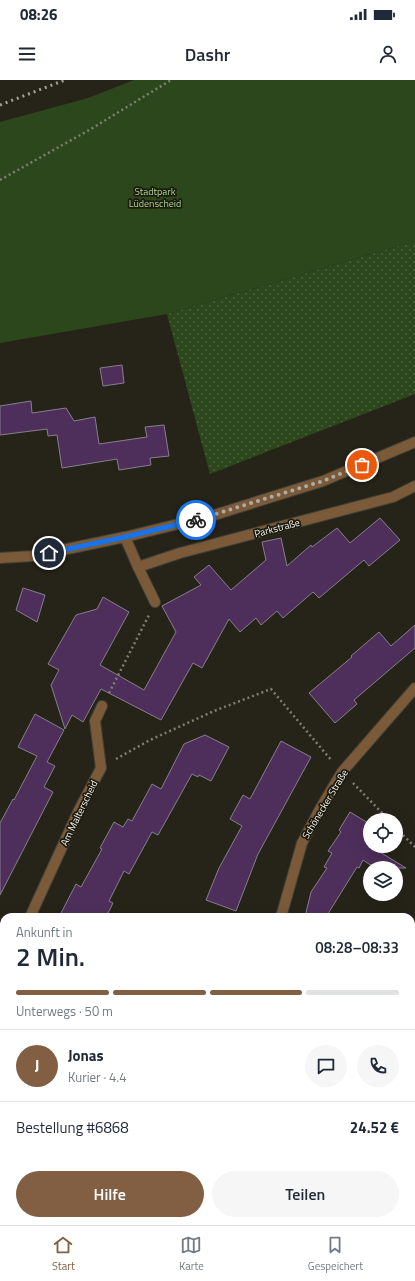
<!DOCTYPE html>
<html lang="de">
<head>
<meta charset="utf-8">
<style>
  body { margin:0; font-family:"Titillium Web",sans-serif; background:#f6f6f7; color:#1f2937; height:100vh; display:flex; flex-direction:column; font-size:15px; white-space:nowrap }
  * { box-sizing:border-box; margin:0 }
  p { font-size:13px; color:#747a83 }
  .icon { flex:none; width:22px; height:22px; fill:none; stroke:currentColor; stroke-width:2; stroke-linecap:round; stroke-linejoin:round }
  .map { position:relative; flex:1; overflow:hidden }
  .details { position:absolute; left:0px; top:833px; width:415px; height:312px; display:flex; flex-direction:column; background:#fff; border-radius:12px 12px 0 0; box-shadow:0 4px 16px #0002 }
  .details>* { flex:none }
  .controls { position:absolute; left:363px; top:733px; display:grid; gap:8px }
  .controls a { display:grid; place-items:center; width:40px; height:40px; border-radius:50%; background:#fff; box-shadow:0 4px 16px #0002; font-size:20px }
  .pin { position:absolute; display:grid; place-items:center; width:34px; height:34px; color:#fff; margin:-17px; border:2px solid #fff; border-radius:50%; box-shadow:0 1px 4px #0007 }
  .courier { position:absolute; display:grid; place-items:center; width:40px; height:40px; margin:-20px; border:3px solid #1a73e8; border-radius:50%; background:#fff; color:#222; box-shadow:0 1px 5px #0007 }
  .headline em { font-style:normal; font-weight:600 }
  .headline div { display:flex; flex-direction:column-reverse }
  .headline { display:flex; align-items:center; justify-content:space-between; height:68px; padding:0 16px }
  h1 { font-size:26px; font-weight:600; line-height:30px }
  .bar { display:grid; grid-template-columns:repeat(4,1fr); gap:6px 4px; align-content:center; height:48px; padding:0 16px }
  .bar i { height:5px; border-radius:3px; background:#e0e1e3 }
  .bar .current { background:#825e43 }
  .bar p { grid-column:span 4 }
  .line { display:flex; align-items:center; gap:10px; padding:0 16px; border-top:1px solid #e0e1e3 }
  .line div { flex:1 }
  .round { display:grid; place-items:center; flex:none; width:42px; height:42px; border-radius:21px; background:#f6f6f7 }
  .primary-button { display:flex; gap:8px; margin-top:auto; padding:8px 16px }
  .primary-button a { flex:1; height:46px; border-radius:24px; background:#825e43; color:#fff; font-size:16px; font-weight:600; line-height:46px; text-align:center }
  .primary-button a+a { background:#f6f6f7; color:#1f2937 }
  .status { display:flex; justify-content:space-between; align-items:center; height:28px; padding:0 20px; background:#fff; direction:ltr }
  .status svg { height:11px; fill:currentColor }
  header { display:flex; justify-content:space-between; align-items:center; height:52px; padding:0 16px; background:#fff; font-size:18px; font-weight:600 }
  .menu { display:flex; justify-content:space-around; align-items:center; height:56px; border-top:1px solid #e0e1e3; background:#fff; font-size:11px; color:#747a83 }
  .menu a { display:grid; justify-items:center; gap:2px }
  .menu .current { color:#825e43 }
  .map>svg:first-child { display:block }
  .grass { fill:url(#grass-dots) }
  .forest { fill:url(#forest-firs) }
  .park { fill:#2d471c }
  .building { fill:#4e2f5c; stroke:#867f8a }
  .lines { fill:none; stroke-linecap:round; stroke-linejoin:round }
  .service-casing { stroke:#434137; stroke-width:12 }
  .minor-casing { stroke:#434137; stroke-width:12 }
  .tertiary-casing { stroke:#434137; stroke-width:12 }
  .path { stroke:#7f7e74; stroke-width:2.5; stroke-dasharray:2 3; stroke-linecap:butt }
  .service { stroke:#7a5a38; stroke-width:10 }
  .minor { stroke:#7a5a38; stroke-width:10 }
  .tertiary { stroke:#7a5a38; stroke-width:10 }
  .rail { stroke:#a3a198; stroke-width:3; stroke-dasharray:2 4; stroke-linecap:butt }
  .done { stroke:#adaca3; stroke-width:4; stroke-dasharray:0 7.2 }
  .route { stroke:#1a73e8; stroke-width:5 }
  .labels { text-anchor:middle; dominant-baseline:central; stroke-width:3.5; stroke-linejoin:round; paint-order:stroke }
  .park-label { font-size:10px; fill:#a6d68a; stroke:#1d1b10 }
  .street-label { font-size:10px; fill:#f6f5ed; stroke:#1d1b10 }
</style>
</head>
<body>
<div class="status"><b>08:26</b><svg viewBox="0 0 49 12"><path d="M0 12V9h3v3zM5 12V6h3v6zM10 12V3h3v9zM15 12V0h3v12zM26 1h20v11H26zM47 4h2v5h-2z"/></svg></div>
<header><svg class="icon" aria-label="menu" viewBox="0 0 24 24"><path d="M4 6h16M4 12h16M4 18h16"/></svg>Dashr<svg class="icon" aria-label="person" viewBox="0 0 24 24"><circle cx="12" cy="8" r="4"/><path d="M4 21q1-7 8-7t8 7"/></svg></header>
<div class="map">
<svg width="415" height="1145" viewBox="0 0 415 1145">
  <defs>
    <pattern id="grass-dots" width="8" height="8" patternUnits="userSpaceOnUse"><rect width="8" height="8" fill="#2d471c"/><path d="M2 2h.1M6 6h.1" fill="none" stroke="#4c623d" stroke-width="1.8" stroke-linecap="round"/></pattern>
    <pattern id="forest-firs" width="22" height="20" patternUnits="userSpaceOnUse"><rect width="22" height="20" fill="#2d471c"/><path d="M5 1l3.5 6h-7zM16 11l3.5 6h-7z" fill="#4c623d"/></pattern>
  </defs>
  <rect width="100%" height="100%" fill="#262419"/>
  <path class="grass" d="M415,161V314L210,394L167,234Z"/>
  <path class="forest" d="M44,1141H202L200,1145H43Z"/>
  <path class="park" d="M134,0H415V161L167,234L0,263V42L88,18Z"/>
  <g class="building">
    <path d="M122,285L124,303L103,306L100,288Z"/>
    <path d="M31,321L32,333L66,328L74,341L95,337L99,364L147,357L145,347L164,345L169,376L150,378L151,385L119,390L117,379L62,388L57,355L48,356L47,349L0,355V326Z"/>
    <path d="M380,438L400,460L369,486L364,480L319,518L313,512L283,538L277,531L261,545L256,538L240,552L229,539L202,588L193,583L161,640L101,609L83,642L72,635L65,649L51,605L59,590L48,584L76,535L97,529L103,517L129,532L100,585L144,610L176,552L162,526L201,505L194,497L209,485L231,510L266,480L262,462L281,458L287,486L311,465L312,467L337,448L350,463Z"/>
    <path d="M23,508L45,515L37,542L16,530Z"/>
    <path d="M415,545V568L354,620L357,624L335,643L309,613L352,577L351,576L379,552L391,566Z"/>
    <path d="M35,634L64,650L47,682L55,686L44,707L53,712L0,815V743L13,719L14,720L37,676L18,667Z"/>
    <path d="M205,655L229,667L211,701L199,695L198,697L192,694L158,755L152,752L129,794L124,791L109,821L113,823L106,837H59L76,804L81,807L102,769L100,768L114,742L123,747L128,739L132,741L152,704L161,709L184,664Z"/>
    <path d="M281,661L311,677L258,774L236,831L206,820L219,788L242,746L230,739L243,715L250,719Z"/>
    <path d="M350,732L368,743L363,752L370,756V766L406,788H375L363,780L359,788L357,787L326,837H305L311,812L327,788L324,787L332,773L328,771L341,752L339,750Z"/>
  </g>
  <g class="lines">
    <g class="service-casing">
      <g id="service">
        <path d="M125,457L138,487L155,522"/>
        <path d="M138,487L180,473L393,417L415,406"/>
      </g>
    </g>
    <g class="minor-casing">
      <g id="minor">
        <path d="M30,837L79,730L101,688L95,641L102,626"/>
        <path d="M281,837L302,763L320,729L342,692L415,608"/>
        <path d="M0,904L4,895"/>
        <path d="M411,1112H415"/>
      </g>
    </g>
    <g class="tertiary-casing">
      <path id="tertiary" d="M0,478L33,476L125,457L211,436L323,401L415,362"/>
    </g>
    <g class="path">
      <path d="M0,100L91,49L171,0"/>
      <path d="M109,613L149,535"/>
      <path d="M116,679L150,660L214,631L271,609L332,681"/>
      <path d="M353,703L389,740"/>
      <path d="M396,748L415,767"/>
      <path d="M411,884L415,880"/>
      <path d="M0,1014L4,1018"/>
      <path d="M125,1141L128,1145"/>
      <path d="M266,1145L268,1141"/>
    </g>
    <use href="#service" class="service"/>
    <use href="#minor" class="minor"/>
    <use href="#tertiary" class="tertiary"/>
    <path class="rail" d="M0,25L65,0"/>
  </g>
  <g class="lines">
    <path class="done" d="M196,440L323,401L362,385"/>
    <path class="route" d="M49,473L125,457L196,440"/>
  </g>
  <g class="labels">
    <g class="park-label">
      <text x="155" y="111">Stadtpark<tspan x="155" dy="12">Lüdenscheid</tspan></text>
    </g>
    <g class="street-label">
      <text transform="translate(277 448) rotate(-15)">Parkstraße</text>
      <text transform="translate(325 724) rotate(-59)">Schönecker Straße</text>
      <text transform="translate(79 733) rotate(-64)">Am Malterscheid</text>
    </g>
  </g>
</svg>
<div class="controls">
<a><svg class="icon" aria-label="locate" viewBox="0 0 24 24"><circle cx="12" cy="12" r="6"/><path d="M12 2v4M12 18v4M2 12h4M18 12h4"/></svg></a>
<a><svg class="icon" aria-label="layers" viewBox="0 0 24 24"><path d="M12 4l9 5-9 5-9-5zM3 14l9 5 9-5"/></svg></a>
</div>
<div class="pin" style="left:362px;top:385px;background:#ea580c"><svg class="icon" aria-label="bag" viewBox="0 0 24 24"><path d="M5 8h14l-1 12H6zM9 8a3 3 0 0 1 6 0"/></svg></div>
<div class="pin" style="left:49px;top:473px;background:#1f2937"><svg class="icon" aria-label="home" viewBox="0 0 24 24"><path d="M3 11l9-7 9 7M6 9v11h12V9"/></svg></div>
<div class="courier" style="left:196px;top:440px"><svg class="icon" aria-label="bike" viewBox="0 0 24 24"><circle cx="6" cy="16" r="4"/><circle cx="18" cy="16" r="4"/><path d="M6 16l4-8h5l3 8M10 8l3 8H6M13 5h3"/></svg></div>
<section class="details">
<div class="headline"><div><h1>2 Min.</h1><p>Ankunft in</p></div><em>08:28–08:33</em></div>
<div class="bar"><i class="current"></i><i class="current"></i><i class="current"></i><i></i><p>Unterwegs · 50 m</p></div>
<div class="line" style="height:72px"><b class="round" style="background:#825e43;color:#fff">J</b><div><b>Jonas</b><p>Kurier · 4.4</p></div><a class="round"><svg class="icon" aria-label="chat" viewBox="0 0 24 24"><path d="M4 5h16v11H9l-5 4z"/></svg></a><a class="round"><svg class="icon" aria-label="phone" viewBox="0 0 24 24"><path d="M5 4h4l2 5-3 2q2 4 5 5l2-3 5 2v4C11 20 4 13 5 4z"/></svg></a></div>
<div class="line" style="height:52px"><div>Bestellung #6868</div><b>24.52 €</b></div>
<div class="primary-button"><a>Hilfe</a><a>Teilen</a></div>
</section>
</div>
<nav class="menu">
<a class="current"><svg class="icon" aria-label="home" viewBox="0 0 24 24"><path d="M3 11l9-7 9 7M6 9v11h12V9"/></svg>Start</a>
<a><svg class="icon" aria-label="map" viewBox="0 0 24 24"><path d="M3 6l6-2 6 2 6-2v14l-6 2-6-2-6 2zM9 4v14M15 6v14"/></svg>Karte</a>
<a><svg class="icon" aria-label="saved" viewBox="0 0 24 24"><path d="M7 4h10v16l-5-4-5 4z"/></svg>Gespeichert</a>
</nav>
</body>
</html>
